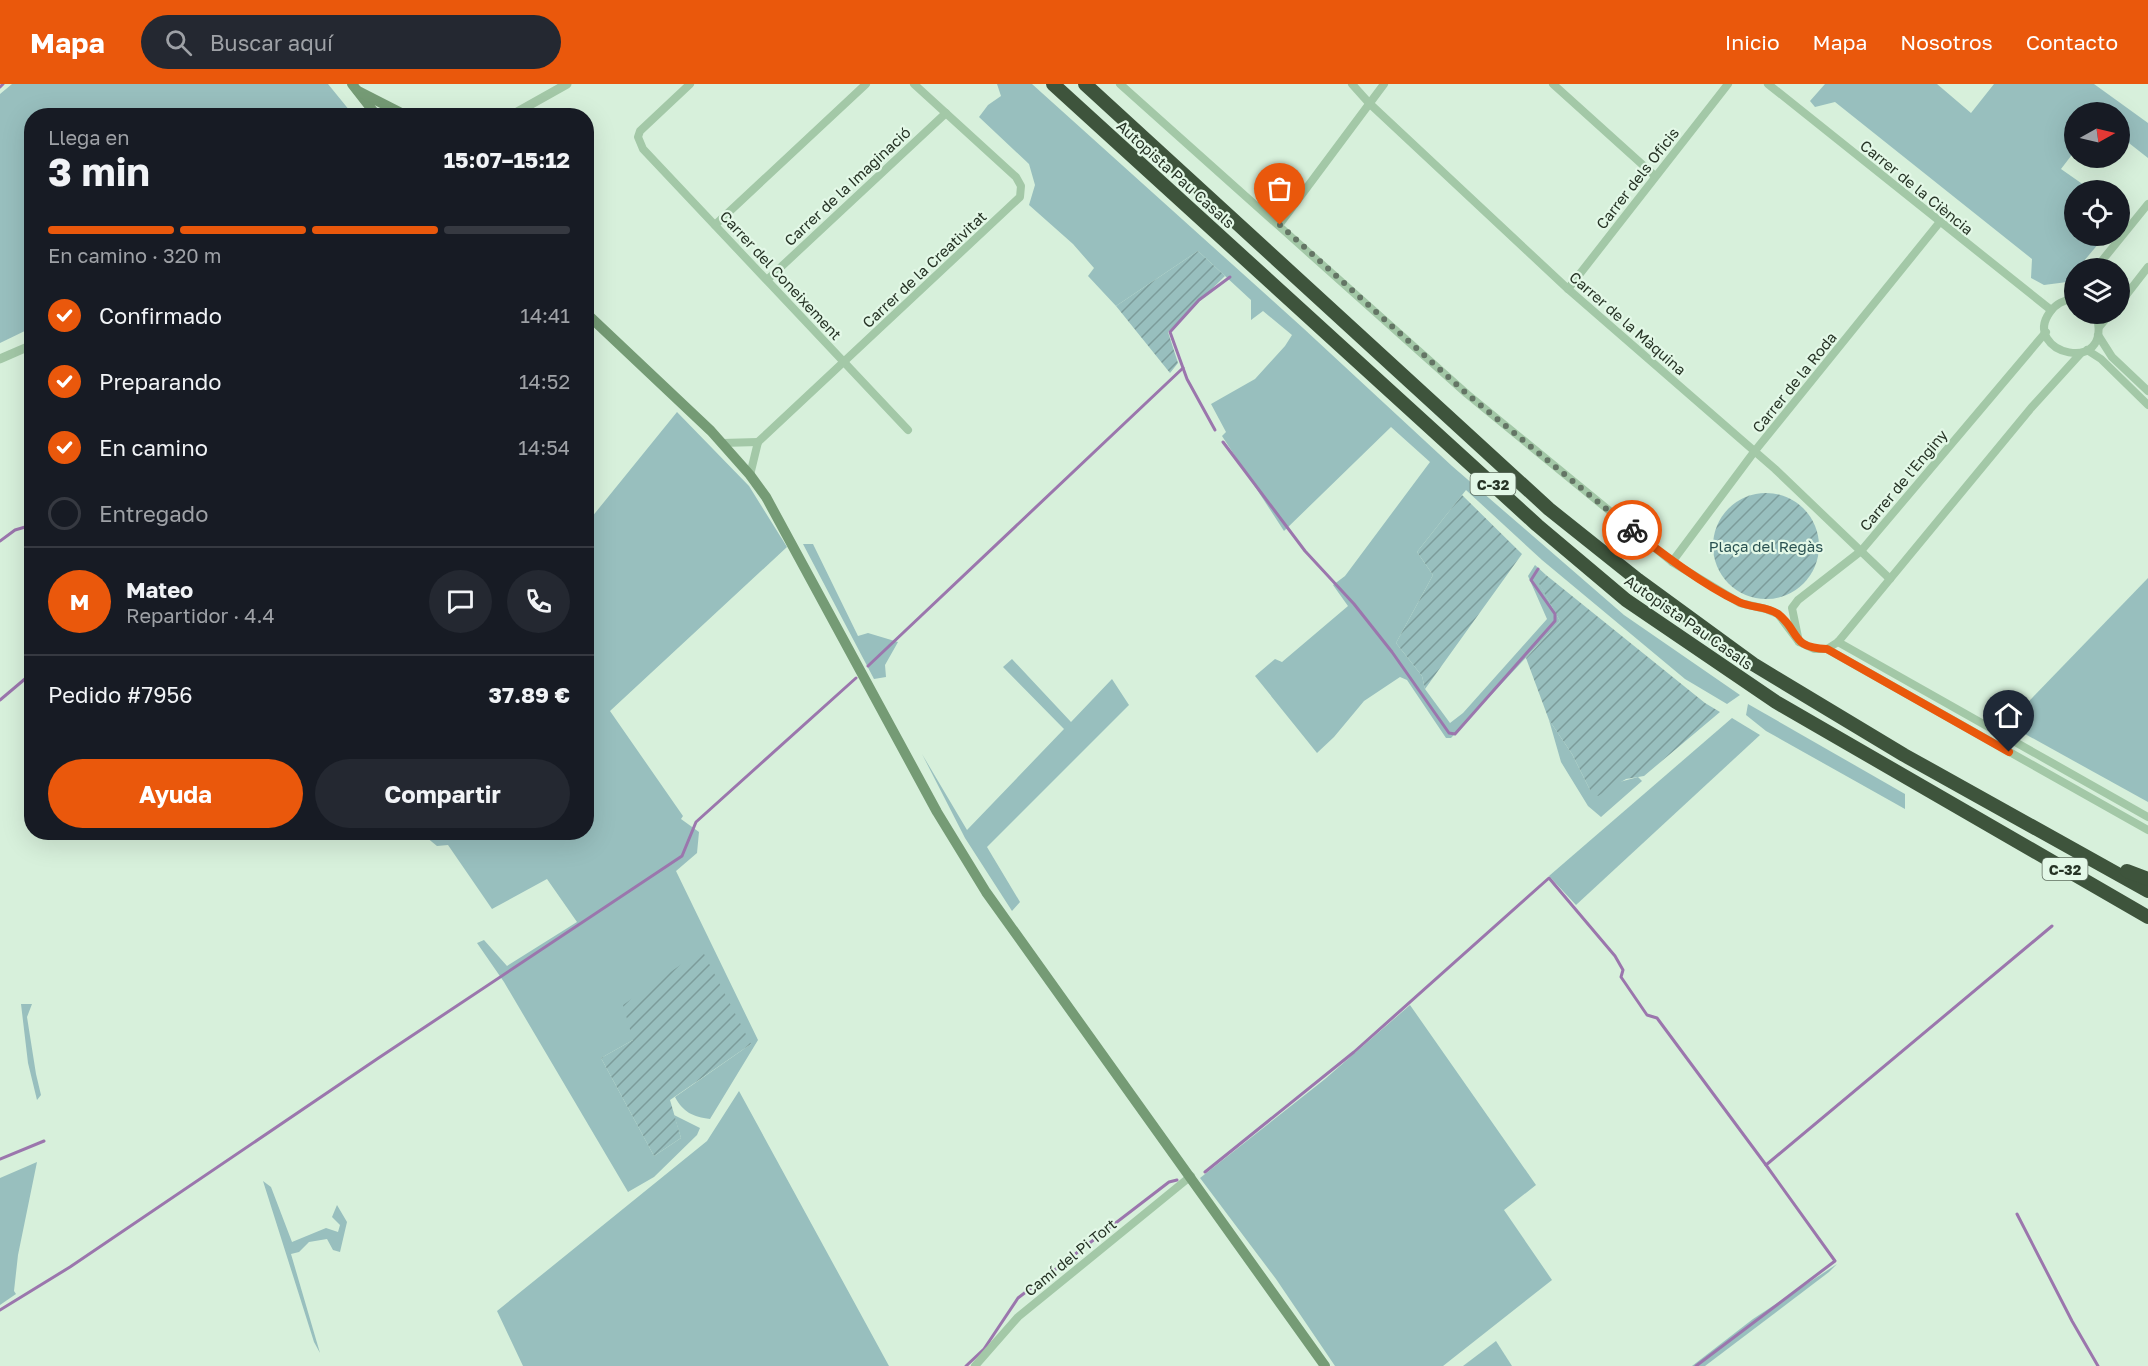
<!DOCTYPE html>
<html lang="es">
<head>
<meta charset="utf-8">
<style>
  body { margin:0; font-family:"Golos Text",sans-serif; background:#242831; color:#f1f3f6; height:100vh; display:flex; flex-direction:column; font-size:22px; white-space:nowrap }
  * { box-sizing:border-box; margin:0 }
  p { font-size:20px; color:#9ea1a6 }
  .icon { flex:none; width:33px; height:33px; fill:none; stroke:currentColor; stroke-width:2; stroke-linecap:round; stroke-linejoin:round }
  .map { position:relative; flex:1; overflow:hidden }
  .details { position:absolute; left:24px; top:24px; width:570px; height:732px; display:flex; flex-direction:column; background:#171b24; border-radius:24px; box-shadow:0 6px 24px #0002 }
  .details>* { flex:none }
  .needle { width:39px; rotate:82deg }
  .tools { position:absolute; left:2064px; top:18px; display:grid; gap:12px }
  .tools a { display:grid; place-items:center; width:66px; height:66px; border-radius:50%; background:#171b24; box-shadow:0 6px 24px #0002; font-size:30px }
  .pin { position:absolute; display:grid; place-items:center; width:51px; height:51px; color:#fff; margin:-62px -26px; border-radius:50% 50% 50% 0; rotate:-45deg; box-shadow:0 0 6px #0007 }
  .pin .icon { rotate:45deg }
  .courier { position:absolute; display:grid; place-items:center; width:60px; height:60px; margin:-30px; border:4px solid #ea580c; border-radius:50%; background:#fff; color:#222; box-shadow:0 2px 8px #0007 }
  .headline em { font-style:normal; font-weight:700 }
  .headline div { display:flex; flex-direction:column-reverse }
  .headline { display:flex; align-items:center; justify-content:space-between; height:102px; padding:0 24px }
  h1 { font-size:39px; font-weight:700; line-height:45px }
  .bar { display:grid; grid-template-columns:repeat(4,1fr); gap:9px 6px; align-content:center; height:72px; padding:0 24px }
  .bar i { height:8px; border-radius:4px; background:#363941 }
  .bar .active { background:#ea580c }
  .bar p { grid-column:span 4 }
  .line { display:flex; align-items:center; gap:15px; padding:0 24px; border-top:2px solid #363941 }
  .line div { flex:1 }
  .round { display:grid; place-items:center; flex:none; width:63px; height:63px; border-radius:32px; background:#242831 }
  ol { padding:0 24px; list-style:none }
  li { display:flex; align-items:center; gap:18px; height:66px }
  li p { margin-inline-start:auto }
  li .icon { padding:6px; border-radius:50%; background:#ea580c; color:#fff; stroke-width:4 }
  li:last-child { color:#9ea1a6 }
  li i { width:33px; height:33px; border:3px solid #363941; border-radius:50% }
  .button { display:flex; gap:12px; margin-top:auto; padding:12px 24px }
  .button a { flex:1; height:69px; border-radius:36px; background:#ea580c; color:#fff; font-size:24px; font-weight:700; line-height:69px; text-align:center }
  .button a+a { background:#242831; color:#f1f3f6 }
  header { display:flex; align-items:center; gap:36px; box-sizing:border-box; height:84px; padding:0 30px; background:#ea580c; color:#fff }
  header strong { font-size:28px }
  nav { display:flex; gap:33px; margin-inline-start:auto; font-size:21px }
  .search { width:420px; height:54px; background:#242831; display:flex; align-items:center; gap:15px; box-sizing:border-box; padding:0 21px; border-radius:33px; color:#9ea1a6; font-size:22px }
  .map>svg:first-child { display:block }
  .grass { fill:#98bfbe }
  .garden { fill:url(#garden-furrows) }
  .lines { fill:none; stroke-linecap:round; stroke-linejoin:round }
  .stream { stroke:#9b76ad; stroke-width:3 }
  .minor { stroke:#a3c8a7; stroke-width:8 }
  .tertiary { stroke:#a3c8a7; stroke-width:9 }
  .secondary { stroke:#759b75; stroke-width:10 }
  .motorway { stroke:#3e543c; stroke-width:14 }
  .done { stroke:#647565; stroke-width:6; stroke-dasharray:0 10.8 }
  .route { stroke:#ea580c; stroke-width:8 }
  .labels { text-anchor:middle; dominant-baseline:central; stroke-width:4.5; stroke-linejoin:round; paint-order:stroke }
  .shield { fill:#e3f8e7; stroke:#5f6e5f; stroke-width:1.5 }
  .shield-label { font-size:14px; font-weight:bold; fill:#263325 }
  .street-label { font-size:15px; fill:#263325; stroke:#e3f8e7 }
  .park-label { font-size:15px; fill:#295151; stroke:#e3f8e7 }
</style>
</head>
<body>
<header>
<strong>Mapa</strong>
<div class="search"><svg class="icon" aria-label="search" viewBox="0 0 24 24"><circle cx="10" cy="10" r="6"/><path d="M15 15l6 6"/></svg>Buscar aquí</div>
<nav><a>Inicio</a><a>Mapa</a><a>Nosotros</a><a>Contacto</a></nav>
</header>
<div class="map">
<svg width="2148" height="1282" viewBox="0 0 2148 1282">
  <defs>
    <pattern id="garden-furrows" width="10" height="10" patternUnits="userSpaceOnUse" patternTransform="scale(1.5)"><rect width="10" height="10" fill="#98bfbe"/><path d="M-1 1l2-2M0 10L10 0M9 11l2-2" fill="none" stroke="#7c9c9a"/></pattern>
  </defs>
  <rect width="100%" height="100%" fill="#d7f0db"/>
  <g class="grass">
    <path d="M12,0H328L350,27L349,32H32L31,244L0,259V10Z"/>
    <path d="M997,0H1032L1303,244L1452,382L1624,531L1740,611L1727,620L1685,595L1542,476L1466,406L1417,468L1433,491L1396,559L1422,592L1425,605L1450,639L1463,629L1547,535L1528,492L1535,481L1546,491L1539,499L1560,537L1451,654H1446L1407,596L1400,593L1364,617L1334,653L1317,669L1255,592L1275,575L1282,578L1348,522L1333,501L1345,492L1430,378L1391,343L1284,447L1222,352L1226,348L1211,320L1255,295L1285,262L1292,251L1263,227L1251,236V216L1198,167L1116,222L1088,192L1094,184L1073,160L1029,121L1035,101L1029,80L979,33L988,21L1001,12Z"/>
    <path d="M1825,0H1937L1971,29L1994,0H2094L2148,39V74L2120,52V28H2074V68L2061,85L2091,106H2074V152H2105L2078,184H2074V188L2067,198L2044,201L2031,194L2032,175L1835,18L1815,23L1810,17Z"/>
    <path d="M677,328L749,402L787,463L610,627L683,732L681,735L699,748L697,769L676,787L758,956L710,1035C693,1033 683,1028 675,1013L751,960L633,956L601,974L654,1072L681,1054L674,1031L700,1044L697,1051L654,1093L628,1108L504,898L477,859L484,856L507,882L577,838L547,795L492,825L448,761L437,762L426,753L429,748H586L587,439Z"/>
    <path d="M803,460H813L858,552L868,549L898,558L885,581L886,593L874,595Z"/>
    <path d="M2148,494V718L2007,640Z"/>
    <path d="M1012,575L1071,638L1112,595L1129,621L987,763L1020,818L1012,827L965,754L922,670L967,746L1064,645L1003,583Z"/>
    <path d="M1748,620L1905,710V725L1766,647L1746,631Z"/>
    <path d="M1732,634L1760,651L1576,821L1549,792Z"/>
    <path d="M1549,636L1572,670L1590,706L1638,693L1642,697L1601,733L1588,722L1561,678Z"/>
    <path d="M21,920H32L27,933L36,990L41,1011L37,1016L28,979Z"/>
    <path d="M1410,921L1536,1101L1504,1126L1552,1196L1443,1282H1335L1276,1195L1200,1094L1325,995Z"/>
    <path d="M739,1007L889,1282H523L497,1227L707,1057Z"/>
    <path d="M37,1078L18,1171L14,1207L16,1210L0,1221V1094Z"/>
    <path d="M263,1097L271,1103L292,1158L326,1144L338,1148L340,1141L332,1133L337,1121L347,1138L340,1168L333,1166L327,1155L309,1158L299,1168L291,1170L320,1269L314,1258Z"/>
    <path d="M1837,1180L1829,1188L1705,1282H1692L1753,1235Z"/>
    <path d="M1496,1257L1512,1282H1463Z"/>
  </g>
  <g class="garden">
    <path d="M1198,167L1225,192L1168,248L1178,279L1170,289L1116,222Z"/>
    <circle cx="1766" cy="462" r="53"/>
    <path d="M1462,411L1522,470L1425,605L1422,592L1396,559L1433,491L1417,468Z"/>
    <path d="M1546,491L1705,619L1720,628L1644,692L1626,695L1598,712L1590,706L1572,670L1549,636L1526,574L1560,537L1538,498Z"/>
    <path d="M702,866L751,960L670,1016L681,1054L654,1072L601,974L633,956L623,921Z"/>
  </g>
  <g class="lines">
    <g class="stream">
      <path d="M0,3L3,0"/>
      <path d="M1215,346L1187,295L1170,248L1199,216L1230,193"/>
      <path d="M1223,358L1305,467L1354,520L1392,568L1449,649L1455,650L1555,537V530L1531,496L1538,485"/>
      <path d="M0,457L15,446L32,441"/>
      <path d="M868,582L1183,284"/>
      <path d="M0,616L32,589"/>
      <path d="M0,1075L44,1057"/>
      <path d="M1205,1088L1354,968L1549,794L1615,872L1623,886L1621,893L1647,931L1657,934L1766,1081L2052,842"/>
      <path d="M2017,1130L2072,1237L2098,1282"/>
      <path d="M0,1226L70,1183L377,975L682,772L696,738L856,594"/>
      <path d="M966,1282L984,1265L1018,1214L1169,1098L1177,1096"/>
      <path d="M1696,1282L1835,1177L1766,1081"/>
    </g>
    <g class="minor">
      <path d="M690,0L640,47L638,53L643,65L908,346"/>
      <path d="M1120,0L1467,310L1639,451L1672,478L1740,519L1766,525L1778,530L1799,558"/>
      <path d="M1352,0L1369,19L1568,205L1775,385L1890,495"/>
      <path d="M1553,0L1655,92"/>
      <path d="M1768,0L2051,226"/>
      <path d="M715,141L866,0"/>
      <path d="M1279,141L1384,0"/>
      <path d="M2096,184L2148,120"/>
      <path d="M767,196L946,29"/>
      <path d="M1568,205L1728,0"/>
      <path d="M2074,216C2065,215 2056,220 2050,228C2020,269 2115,294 2096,230"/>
      <path d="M2120,219L2148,183"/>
      <path d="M2100,242L2110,230"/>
      <path d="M2098,251L2112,273L2148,307"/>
      <path d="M2087,266L2101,275L2148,321"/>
      <path d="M722,359L758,358"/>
      <path d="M750,391L758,358L1020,113L1021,102L1016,93L914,0"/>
      <path d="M1672,478L1754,368L1939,139"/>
      <path d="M1798,553L1792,524L1798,516L1861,467L2046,248"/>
      <path d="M1799,558L1814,565H1827L2148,746"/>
      <path d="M1838,558L2148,733"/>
      <path d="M1827,565L1838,558L2031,324L2081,269"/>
      <path d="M975,1282L1018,1233L1191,1092"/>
    </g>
    <g class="tertiary">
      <path d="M510,32L567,0"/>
      <path d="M0,275L32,261"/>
    </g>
    <g class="secondary">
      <path d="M352,0L377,32"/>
      <path d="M358,7L407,32"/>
      <path d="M586,229L711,347L750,391L766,413L937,728L986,808L1325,1282"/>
    </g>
    <g class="motorway">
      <path d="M1053,0L1537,441L1626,516L1776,618L2148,833"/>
      <path d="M1085,0L1549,425L1638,496L1753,580L1786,600L1904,671L2148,807"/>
      <path d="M2127,787L2148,795"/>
    </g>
  </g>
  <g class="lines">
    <path class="done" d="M1280,141L1467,310L1632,446"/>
    <path class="route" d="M1632,446C1664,471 1702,500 1739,518C1751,524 1767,522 1778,530C1800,547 1790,564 1827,565L2009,668"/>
  </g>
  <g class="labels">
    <g class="shield">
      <rect x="1470.5" y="389" width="45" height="22" rx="4.5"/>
      <rect x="2042.5" y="774" width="45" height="22" rx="4.5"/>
    </g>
    <g class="shield-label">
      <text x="1493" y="400">C-32</text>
      <text x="2065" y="785">C-32</text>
    </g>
    <g class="street-label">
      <text transform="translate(1176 90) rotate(42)">Autopista Pau Casals</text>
      <text transform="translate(1637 94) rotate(-52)">Carrer dels Oficis</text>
      <text transform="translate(847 102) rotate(-43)">Carrer de la Imaginació</text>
      <text transform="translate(1917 103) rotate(39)">Carrer de la Ciència</text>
      <text transform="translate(924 185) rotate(-43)">Carrer de la Creativitat</text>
      <text transform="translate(781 191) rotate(47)">Carrer del Coneixement</text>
      <text transform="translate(1628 239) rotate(41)">Carrer de la Màquina</text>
      <text transform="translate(1794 298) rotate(-51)">Carrer de la Roda</text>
      <text transform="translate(1903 396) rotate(-50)">Carrer de l'Enginy</text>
      <text transform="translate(1689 538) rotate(35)">Autopista Pau Casals</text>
      <text transform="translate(1070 1173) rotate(-39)">Camí del Pi Tort</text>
    </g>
    <g class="park-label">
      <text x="1766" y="462">Plaça del Regàs</text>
    </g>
  </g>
</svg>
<div class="tools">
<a><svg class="needle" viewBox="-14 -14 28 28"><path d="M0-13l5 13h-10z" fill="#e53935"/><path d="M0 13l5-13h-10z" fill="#9ea1a6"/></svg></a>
<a><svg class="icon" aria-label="locate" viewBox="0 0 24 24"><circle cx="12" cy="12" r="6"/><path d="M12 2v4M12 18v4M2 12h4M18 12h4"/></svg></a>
<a><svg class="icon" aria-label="layers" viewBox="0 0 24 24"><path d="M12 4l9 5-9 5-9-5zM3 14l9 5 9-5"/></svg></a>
</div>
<div class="pin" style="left:1280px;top:141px;background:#ea580c"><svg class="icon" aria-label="bag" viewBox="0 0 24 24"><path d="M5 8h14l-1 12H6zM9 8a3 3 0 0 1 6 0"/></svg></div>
<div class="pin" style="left:2009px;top:668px;background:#1f2937"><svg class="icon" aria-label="home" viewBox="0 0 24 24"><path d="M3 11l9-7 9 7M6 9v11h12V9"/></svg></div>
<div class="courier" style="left:1632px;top:446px"><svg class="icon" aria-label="bike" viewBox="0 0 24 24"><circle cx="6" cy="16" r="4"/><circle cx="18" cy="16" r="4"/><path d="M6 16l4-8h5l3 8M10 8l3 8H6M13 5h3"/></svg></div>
<section class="details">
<div class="headline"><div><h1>3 min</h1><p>Llega en</p></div><em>15:07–15:12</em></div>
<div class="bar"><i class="active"></i><i class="active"></i><i class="active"></i><i></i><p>En camino · 320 m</p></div>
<ol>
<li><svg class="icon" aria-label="check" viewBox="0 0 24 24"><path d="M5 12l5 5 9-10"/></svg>Confirmado<p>14:41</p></li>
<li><svg class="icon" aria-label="check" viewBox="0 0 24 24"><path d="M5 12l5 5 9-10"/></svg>Preparando<p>14:52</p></li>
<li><svg class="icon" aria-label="check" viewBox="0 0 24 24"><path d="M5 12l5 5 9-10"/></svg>En camino<p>14:54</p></li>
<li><i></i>Entregado</li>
</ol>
<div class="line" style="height:108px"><b class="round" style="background:#ea580c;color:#fff">M</b><div><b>Mateo</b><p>Repartidor · 4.4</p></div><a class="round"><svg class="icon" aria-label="chat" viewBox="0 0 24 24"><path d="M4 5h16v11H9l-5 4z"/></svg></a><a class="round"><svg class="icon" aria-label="phone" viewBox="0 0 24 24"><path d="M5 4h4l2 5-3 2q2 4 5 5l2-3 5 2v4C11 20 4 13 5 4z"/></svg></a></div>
<div class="line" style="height:78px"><div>Pedido #7956</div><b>37.89 €</b></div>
<div class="button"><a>Ayuda</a><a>Compartir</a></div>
</section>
</div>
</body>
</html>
